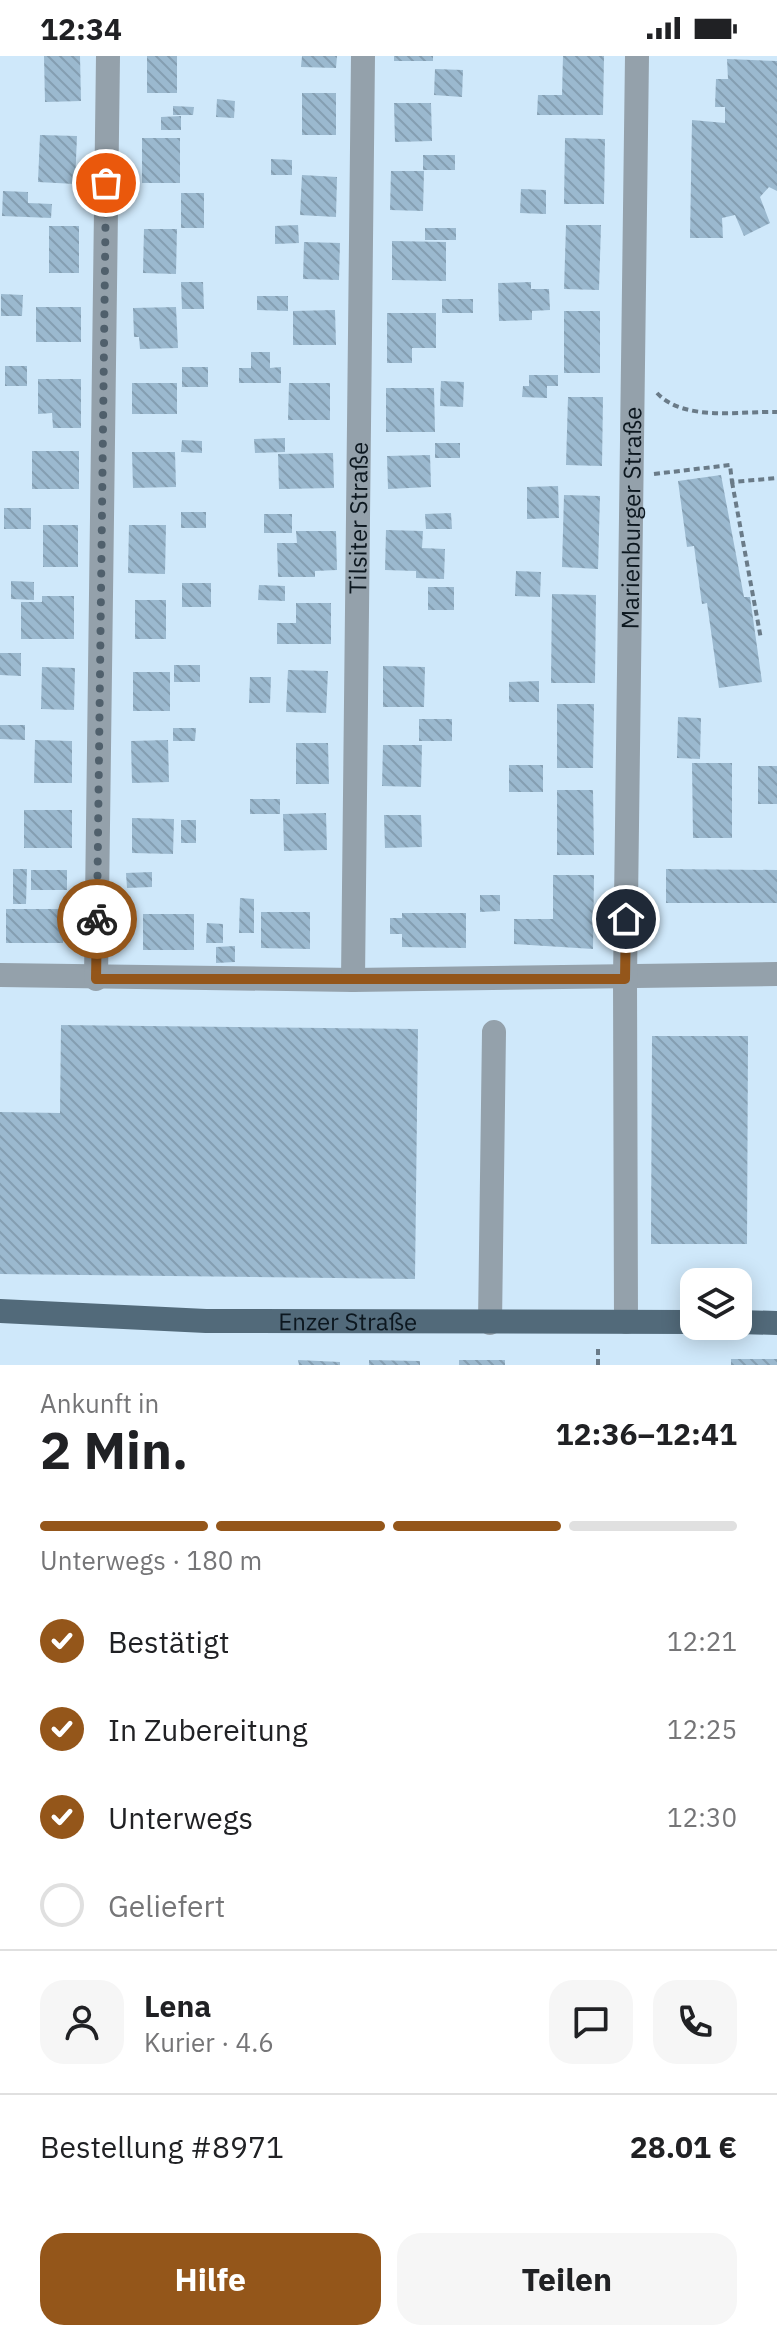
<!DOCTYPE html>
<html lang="de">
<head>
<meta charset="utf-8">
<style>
  body { margin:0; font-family:"IBM Plex Sans",sans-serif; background:#f6f6f6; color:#202124; height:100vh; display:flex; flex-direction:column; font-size:30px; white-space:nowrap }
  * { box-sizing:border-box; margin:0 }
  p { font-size:26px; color:#757577 }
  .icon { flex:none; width:44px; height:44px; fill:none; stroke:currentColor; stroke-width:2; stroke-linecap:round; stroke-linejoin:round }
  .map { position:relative; height:1309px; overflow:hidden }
  .sheet { display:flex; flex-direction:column; background:#fff; flex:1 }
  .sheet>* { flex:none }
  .tools { position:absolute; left:680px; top:1212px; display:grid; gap:16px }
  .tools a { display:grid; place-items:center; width:72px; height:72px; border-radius:16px; background:#fff; box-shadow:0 4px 20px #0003; font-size:40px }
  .pin { position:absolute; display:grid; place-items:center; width:68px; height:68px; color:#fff; margin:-34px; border:4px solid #fff; border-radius:50%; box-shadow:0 2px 8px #0007 }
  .courier { position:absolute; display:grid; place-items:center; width:80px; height:80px; margin:-40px; border:6px solid #94561a; border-radius:50%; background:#fff; color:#222; box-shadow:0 2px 10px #0007 }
  .headline em { font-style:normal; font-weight:800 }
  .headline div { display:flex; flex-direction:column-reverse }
  .headline { display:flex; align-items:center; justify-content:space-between; height:136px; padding:0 40px }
  h1 { font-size:52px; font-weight:800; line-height:60px }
  .bar { display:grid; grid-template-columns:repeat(4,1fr); gap:12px 8px; align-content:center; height:96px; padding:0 40px }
  .bar i { height:10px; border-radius:6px; background:#e0e0e0 }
  .bar .current { background:#94561a }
  .bar p { grid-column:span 4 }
  .line { display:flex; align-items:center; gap:20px; padding:0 40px; border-top:2px solid #e0e0e0 }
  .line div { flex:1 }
  .round { display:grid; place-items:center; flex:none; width:84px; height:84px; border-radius:24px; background:#f6f6f6 }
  ol { padding:0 40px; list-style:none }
  li { display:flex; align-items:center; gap:24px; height:88px }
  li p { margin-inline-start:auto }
  li .icon { padding:8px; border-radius:50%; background:#94561a; color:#fff; stroke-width:4 }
  li:last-child { color:#757577 }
  li i { width:44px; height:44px; border:4px solid #e0e0e0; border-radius:50% }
  .button { display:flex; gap:16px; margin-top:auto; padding:16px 40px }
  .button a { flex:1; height:92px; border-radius:24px; background:#94561a; color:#fff; font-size:32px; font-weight:800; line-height:92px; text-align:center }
  .button a+a { background:#f6f6f6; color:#202124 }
  .status { display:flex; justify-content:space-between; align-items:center; height:56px; padding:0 40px; background:#fff; direction:ltr }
  .status svg { height:22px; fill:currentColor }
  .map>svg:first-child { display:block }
  .building { fill:url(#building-back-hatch) }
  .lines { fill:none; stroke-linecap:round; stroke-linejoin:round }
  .path { stroke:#6a7b88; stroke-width:4; stroke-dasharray:6 4; stroke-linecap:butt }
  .minor { stroke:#94a1ab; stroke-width:24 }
  .major { stroke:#526a7a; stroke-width:24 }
  .done { stroke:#50606c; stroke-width:8; stroke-dasharray:0 14.4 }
  .route { stroke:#94561a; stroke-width:10 }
  .labels { text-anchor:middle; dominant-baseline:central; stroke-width:6; stroke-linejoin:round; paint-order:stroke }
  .street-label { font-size:24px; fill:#0c171f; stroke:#cfe8fa }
</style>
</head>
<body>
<div class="status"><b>12:34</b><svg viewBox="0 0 49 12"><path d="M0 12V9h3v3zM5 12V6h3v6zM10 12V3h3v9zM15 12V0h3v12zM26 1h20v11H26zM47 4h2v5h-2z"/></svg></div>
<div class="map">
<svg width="777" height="1309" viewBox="0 0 777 1309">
  <defs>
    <pattern id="building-back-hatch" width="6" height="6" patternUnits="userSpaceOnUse" patternTransform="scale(2)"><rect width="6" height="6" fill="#9bb9cf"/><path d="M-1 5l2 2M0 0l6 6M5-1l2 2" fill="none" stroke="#849eb1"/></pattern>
  </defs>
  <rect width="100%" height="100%" fill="#cfe8fa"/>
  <g class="building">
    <path d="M44,0H80L81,45L45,46Z"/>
    <rect x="147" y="0" width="30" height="37"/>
    <path d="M302,0H337L336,12L301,11Z"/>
    <rect x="394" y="0" width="39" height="5"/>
    <path d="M563,0H604L603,59H537L538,39H562Z"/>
    <path d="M727,3L777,5V135L769,131L760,141L770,167L744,180L735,159L722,162L723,182H690L692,64L725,67V51H715L716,23H728Z"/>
    <path d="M435,13L463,14L462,41L434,39Z"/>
    <rect x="302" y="37" width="34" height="42"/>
    <path d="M217,43L235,45L234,62L216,61Z"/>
    <path d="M394,47H431L432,85L395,86Z"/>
    <path d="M173,50L194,51L193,59H173Z"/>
    <path d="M181,60V74H161V61Z"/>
    <path d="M40,79L77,80L75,128L38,126Z"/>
    <rect x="142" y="82" width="38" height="45"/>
    <path d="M565,82L605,83L604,148H564Z"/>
    <rect x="423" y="99" width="32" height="15"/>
    <path d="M271,103L292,104V119H271Z"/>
    <path d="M391,115H424L423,155L390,154Z"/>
    <path d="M302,119L337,121L336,161L300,159Z"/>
    <path d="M521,133L546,134V158L520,157Z"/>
    <path d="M3,135L28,136V147L52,148L51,162L2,160Z"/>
    <rect x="181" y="137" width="23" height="35"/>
    <path d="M298,169L299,187L275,188V170Z"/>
    <path d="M566,169H601L599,234L564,233Z"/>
    <rect x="49" y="170" width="30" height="47"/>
    <rect x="425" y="172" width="31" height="12"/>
    <path d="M144,173H177L176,218L143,217Z"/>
    <path d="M392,185L446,186V225L392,224Z"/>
    <path d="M304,186L340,187L339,224L303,223Z"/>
    <path d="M181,226H203L204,253H182Z"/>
    <path d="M531,226V233H549L550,254L532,255V264L499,265L498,227Z"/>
    <path d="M1,238L23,239L22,260H1Z"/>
    <path d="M257,240H288V255L257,254Z"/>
    <rect x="442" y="243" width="31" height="14"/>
    <rect x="36" y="251" width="45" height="35"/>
    <path d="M176,251L178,292L140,293L139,281H134L133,252Z"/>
    <path d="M335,254L336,289H293V255Z"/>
    <rect x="564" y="255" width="36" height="62"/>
    <path d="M387,257H436V292H412V307H387Z"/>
    <path d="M251,296H270V312L281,311V327H239V312H251Z"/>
    <rect x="5" y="310" width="22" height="20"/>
    <rect x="182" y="311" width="26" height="20"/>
    <path d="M529,319H558V330H547V342L522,341L523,330H529Z"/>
    <path d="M38,323H81V372H53L52,357L38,358Z"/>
    <path d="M441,325L464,326L463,351L440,350Z"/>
    <rect x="132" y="327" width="45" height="31"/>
    <path d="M289,327H330V364H288Z"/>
    <path d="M386,332H434L435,376H386Z"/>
    <path d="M568,341H603L602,410L566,409Z"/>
    <path d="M285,382V396L255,397L254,383Z"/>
    <path d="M182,384L202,385V397L181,396Z"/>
    <rect x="435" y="387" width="25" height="15"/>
    <rect x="32" y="395" width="47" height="38"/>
    <path d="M132,396H175L176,431L133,432Z"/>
    <path d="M333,397L334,432L279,433L278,398Z"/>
    <path d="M430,399L431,431L388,433L387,400Z"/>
    <path d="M721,419L744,541H750L762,626L719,632L707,547L702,548L694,490L687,491L678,425Z"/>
    <path d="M558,430L559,462L527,463V431Z"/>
    <path d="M564,439L600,440L598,513L562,511Z"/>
    <rect x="4" y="452" width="27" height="21"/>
    <rect x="181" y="456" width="25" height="16"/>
    <path d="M451,457L452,473H426L425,458Z"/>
    <rect x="264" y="458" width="28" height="19"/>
    <rect x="43" y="469" width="35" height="42"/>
    <path d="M129,469H166L165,518L128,517Z"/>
    <path d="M386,474L423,475L422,492L445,493L444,523L416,522V515L385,514Z"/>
    <path d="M296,475H336L337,514L315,515V521H278L277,487H297Z"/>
    <path d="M516,515L541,516L540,541L515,540Z"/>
    <path d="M11,525L34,526V544L11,543Z"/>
    <rect x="182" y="527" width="29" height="24"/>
    <path d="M259,529L285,530V545L258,544Z"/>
    <rect x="428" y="531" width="26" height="23"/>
    <path d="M552,538L596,539L595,627H551Z"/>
    <path d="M42,540H74V583H21V546H42Z"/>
    <rect x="135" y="544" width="31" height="39"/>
    <path d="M296,547H331V588H277V567H296Z"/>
    <path d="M0,597H21V620L0,619Z"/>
    <rect x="174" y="609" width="26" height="17"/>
    <path d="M383,610L425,611L424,651H383Z"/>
    <path d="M42,611L75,612L74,654L41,653Z"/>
    <path d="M288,614L328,615L326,657L286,656Z"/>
    <rect x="133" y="616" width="37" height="39"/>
    <path d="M250,621H271L270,647H249Z"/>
    <path d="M539,625V646H509V626Z"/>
    <path d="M557,648H594L593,712H557Z"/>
    <path d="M678,661L701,662L700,703L677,702Z"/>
    <rect x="419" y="663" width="33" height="22"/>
    <path d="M0,669H25V684L0,683Z"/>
    <path d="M173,672H196L195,685H173Z"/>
    <path d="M35,684L72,685V727H34Z"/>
    <path d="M168,684L169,726L132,727L131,685Z"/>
    <path d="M296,687H328L329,728H296Z"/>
    <path d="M383,689H422L421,731L382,730Z"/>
    <path d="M692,707H732V782H693Z"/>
    <rect x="509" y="709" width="34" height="27"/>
    <rect x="758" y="710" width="19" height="38"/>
    <path d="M557,734H593L594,799H557Z"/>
    <rect x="250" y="743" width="30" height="15"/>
    <rect x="24" y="754" width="48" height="38"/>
    <path d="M326,757L327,794L284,795L283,758Z"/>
    <path d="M384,759H421L422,791L385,792Z"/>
    <path d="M132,762L174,763L173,798L132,797Z"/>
    <rect x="181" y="764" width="15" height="23"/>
    <path d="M13,813H27L26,848H13Z"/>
    <path d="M666,813L777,814V847H666Z"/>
    <rect x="31" y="814" width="36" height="20"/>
    <path d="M152,816V831L127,832L126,817Z"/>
    <path d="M553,819H594L593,893L514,888V863H553Z"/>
    <path d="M480,839H500V855L480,856Z"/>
    <path d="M240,842L254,843V877H239Z"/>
    <rect x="6" y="853" width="57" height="34"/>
    <path d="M261,856H310V893L261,892Z"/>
    <path d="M402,857H466V892L402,891V878H390V862H402Z"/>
    <rect x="143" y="858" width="51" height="36"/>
    <path d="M207,867L223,868V887H206Z"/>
    <path d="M235,890V906L216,907V891Z"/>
    <path d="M61,969L418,973L415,1223L0,1218V1056L60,1057Z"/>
    <path d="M652,980H748L747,1188H651Z"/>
    <rect x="731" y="1303" width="46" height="6"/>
    <path d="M298,1304L340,1306V1309H299Z"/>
    <path d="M369,1304L420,1305V1309H369Z"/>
    <rect x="459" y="1304" width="46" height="5"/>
  </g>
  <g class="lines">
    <g class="path">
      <path d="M657,337C684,366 740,355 777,356"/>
      <path d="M654,418L730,409L732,426L777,422"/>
      <path d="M732,426L761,583"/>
      <path d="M598,1309V1289"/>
    </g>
    <g class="minor">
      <path d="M0,919L353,924L777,918"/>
      <path d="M96,923L108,0"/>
      <path id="s1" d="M353,924L363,0"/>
      <path id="s2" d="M626,1266L625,923L637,0"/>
      <path d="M490,1267L494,976"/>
    </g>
    <g class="major">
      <path id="s3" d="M0,1255L206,1265L694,1266"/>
      <path d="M738,1266L777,1267"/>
    </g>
  </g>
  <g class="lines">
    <path class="done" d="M97,863L106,127"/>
    <path class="route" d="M97,863L96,923H625L626,863"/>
  </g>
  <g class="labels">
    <g class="street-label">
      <text stroke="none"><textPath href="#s2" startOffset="804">Marienburger Straße</textPath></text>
      <text stroke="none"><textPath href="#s1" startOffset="462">Tilsiter Straße</textPath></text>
      <text stroke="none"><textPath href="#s3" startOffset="348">Enzer Straße</textPath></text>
    </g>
  </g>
</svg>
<div class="tools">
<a><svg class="icon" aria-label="layers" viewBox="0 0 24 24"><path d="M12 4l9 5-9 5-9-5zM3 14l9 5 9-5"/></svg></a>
</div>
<div class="pin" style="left:106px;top:127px;background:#ea580c"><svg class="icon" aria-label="bag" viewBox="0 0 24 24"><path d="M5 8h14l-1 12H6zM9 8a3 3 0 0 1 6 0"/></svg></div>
<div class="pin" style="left:626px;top:863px;background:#1f2937"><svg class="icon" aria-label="home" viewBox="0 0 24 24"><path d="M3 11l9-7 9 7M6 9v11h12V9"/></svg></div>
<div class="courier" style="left:97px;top:863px"><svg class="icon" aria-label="bike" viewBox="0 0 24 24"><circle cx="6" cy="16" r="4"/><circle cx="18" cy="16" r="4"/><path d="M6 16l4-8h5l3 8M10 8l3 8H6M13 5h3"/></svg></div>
</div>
<section class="sheet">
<div class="headline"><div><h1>2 Min.</h1><p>Ankunft in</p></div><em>12:36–12:41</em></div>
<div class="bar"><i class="current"></i><i class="current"></i><i class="current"></i><i></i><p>Unterwegs · 180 m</p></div>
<ol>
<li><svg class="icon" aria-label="check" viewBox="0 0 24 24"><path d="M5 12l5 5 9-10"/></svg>Bestätigt<p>12:21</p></li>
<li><svg class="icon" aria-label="check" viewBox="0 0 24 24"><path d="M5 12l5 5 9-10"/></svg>In Zubereitung<p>12:25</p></li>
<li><svg class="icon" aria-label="check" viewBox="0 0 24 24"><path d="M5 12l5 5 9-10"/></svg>Unterwegs<p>12:30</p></li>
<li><i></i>Geliefert</li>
</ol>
<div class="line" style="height:144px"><a class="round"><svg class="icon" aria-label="person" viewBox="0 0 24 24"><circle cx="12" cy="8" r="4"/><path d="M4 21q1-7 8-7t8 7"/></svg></a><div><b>Lena</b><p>Kurier · 4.6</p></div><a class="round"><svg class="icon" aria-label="chat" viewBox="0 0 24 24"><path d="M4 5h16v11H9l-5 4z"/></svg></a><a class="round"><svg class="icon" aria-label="phone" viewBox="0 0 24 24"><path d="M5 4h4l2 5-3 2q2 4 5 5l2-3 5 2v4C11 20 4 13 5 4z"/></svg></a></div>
<div class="line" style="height:104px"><div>Bestellung #8971</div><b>28.01 €</b></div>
<div class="button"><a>Hilfe</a><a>Teilen</a></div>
</section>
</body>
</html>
